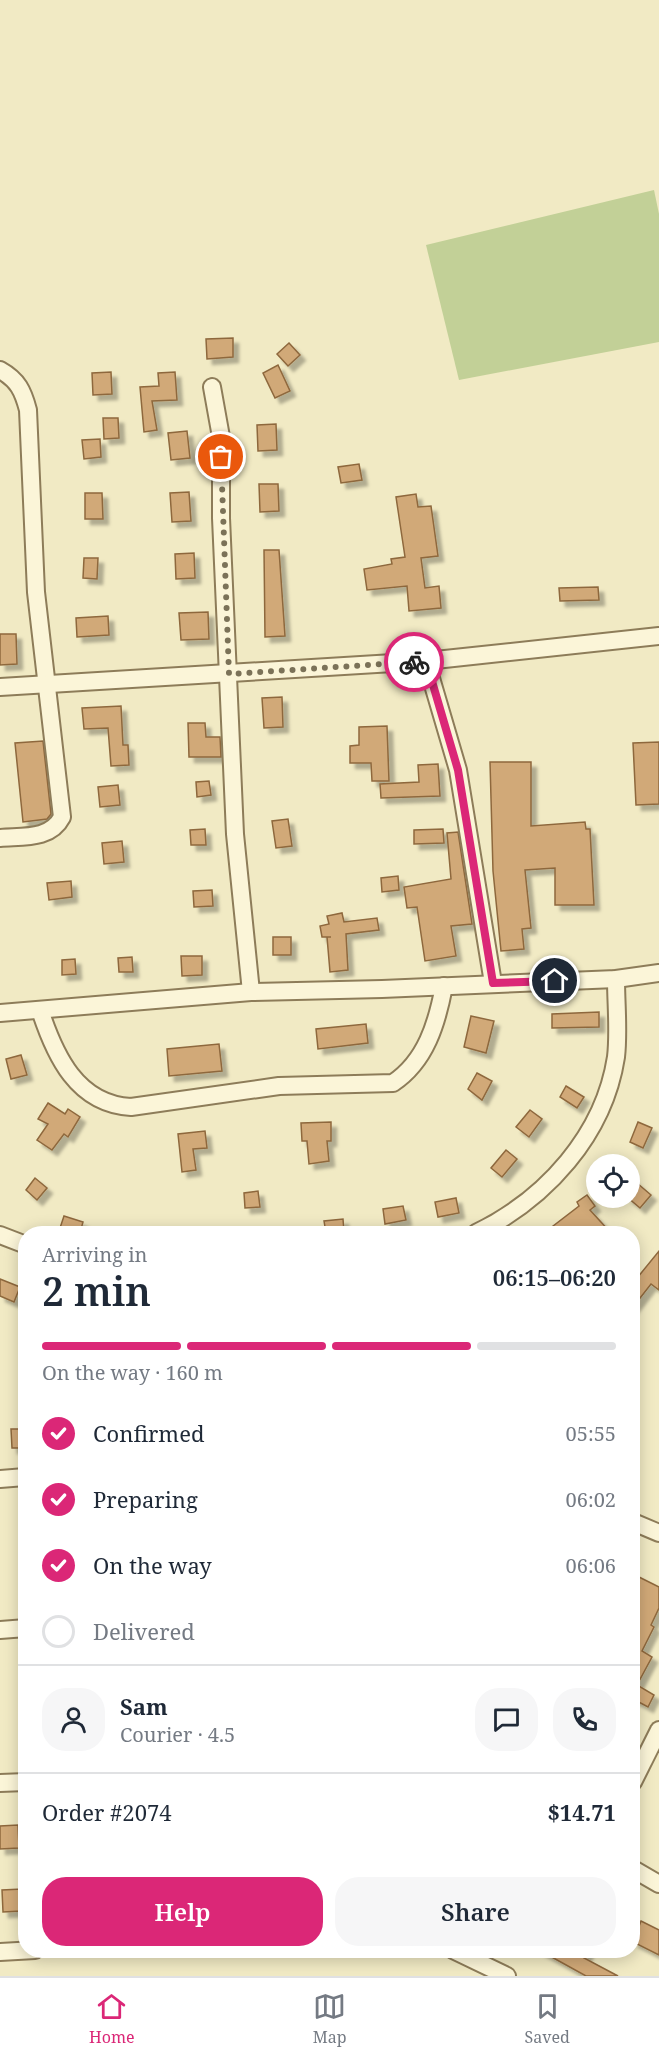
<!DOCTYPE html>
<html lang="en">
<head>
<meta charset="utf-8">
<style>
  body { margin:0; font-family:"Noto Serif",serif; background:#f6f6f7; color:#1f2937; height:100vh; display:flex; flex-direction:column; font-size:22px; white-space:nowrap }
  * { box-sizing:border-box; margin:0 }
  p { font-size:20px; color:#747a83 }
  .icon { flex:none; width:33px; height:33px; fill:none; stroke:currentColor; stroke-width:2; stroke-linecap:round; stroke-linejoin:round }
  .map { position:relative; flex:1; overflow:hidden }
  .side { position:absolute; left:18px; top:1226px; width:622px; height:732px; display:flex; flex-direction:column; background:#fff; border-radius:24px; box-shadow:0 3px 15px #0003 }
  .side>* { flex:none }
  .buttons { position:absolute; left:586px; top:1154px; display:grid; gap:12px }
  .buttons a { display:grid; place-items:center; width:54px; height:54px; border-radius:50%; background:#fff; box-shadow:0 3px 15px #0003; font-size:30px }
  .pin { position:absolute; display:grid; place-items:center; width:51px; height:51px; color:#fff; margin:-26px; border:3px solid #fff; border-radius:50%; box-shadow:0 2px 6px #0007 }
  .courier { position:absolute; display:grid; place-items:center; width:60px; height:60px; margin:-30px; border:4px solid #db2777; border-radius:50%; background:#fff; color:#222; box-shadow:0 2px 8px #0007 }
  .head em { font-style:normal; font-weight:600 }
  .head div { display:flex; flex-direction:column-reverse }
  .head { display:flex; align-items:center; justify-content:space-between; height:102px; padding:0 24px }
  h1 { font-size:39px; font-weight:600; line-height:45px }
  .bar { display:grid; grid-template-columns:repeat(4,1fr); gap:9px 6px; align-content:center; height:72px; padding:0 24px }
  .bar i { height:8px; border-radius:4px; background:#e0e1e3 }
  .bar .on { background:#db2777 }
  .bar p { grid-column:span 4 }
  .line { display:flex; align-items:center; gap:15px; padding:0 24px; border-top:2px solid #e0e1e3 }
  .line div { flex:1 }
  .round { display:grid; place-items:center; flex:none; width:63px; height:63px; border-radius:24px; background:#f6f6f7 }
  ol { padding:0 24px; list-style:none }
  li { display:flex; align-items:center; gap:18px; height:66px }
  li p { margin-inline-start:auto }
  li .icon { padding:6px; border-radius:50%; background:#db2777; color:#fff; stroke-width:4 }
  li:last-child { color:#747a83 }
  li i { width:33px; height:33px; border:3px solid #e0e1e3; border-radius:50% }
  .action { display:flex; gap:12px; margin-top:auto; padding:12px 24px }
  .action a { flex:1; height:69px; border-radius:24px; background:#db2777; color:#fff; font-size:24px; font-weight:600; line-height:69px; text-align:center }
  .action a+a { background:#f6f6f7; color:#1f2937 }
  .tab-bar { display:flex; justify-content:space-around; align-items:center; height:84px; border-top:2px solid #e0e1e3; background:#fff; font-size:16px; color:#747a83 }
  .tab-bar a { display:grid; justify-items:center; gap:3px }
  .tab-bar .on { color:#db2777 }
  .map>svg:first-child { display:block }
  .green { fill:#c2d097 }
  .building { fill:#d1a978; stroke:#8e683d; stroke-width:1.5; filter:url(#shadow) }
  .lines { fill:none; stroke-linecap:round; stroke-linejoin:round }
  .street-casing { stroke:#8d7c59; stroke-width:20 }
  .street { stroke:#fbf5d8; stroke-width:16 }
  .done { stroke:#7b7258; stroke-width:6; stroke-dasharray:0 10.8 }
  .route { stroke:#db2777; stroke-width:8 }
</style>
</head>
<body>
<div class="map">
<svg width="659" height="1976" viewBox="0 0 659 1976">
  <defs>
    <filter id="shadow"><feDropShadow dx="5.5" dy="5.5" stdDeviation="1.5" flood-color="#0004"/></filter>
  </defs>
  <rect width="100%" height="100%" fill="#f1eac4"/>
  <path class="green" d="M654,190L659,214V342L459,380L426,245Z"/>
  <g class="building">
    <path d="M233,338V357L207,359L206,339Z"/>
    <path d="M289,343L300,355L288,366L277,354Z"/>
    <path d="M278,365L290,391L275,398L263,373Z"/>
    <path d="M111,372L112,394L93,395L92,373Z"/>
    <path d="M175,372L177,400L152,401L157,430L144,432L140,387L159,386L158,373Z"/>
    <path d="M103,418H118L119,438L104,439Z"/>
    <path d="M276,424L277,450L258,451L257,425Z"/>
    <path d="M187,431L190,458L171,460L168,433Z"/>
    <path d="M100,439L101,457L84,459L82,440Z"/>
    <path d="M359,464L362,480L341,483L338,467Z"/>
    <path d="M259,484H278L279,511L260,512Z"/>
    <path d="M189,492L191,521L172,522L170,493Z"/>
    <path d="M85,493H102L103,519H85Z"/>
    <path d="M416,494L418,507L431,506L438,556L421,558L425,588L439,586L441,608L409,611L407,586L367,590L364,569L392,564L391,559L405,557L396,497Z"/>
    <path d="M264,550H279L285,636L265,637Z"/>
    <path d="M194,553L195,578L176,579L175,554Z"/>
    <path d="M84,558H98L97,579L83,578Z"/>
    <path d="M598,587L599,600L560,601L559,588Z"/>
    <path d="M208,612L209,639L181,640L179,613Z"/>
    <path d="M108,616L109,635L77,637L76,618Z"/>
    <path d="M0,634H16L17,664L0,665Z"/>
    <path d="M282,697L283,727L264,728L262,698Z"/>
    <path d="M121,706L123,745H128L129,765L111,766L108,728L84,729L82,708Z"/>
    <path d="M188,723H205L206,737H220L221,757H189Z"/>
    <path d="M387,726L389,781H372L371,763H350V746L359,745V727Z"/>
    <path d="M43,741L51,814L47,819L23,822L15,743Z"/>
    <path d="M659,742V804L636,805L633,743Z"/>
    <path d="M490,762H531V826L585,822L586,829H590L594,905H555V868L525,870L531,928L522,929L524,949L501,951L493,871Z"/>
    <path d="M438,764L440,796L381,798L380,784L419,782L418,765Z"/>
    <path d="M209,781L211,795L197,797L196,782Z"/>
    <path d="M118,785L120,805L100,807L98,787Z"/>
    <path d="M288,819L292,846L276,848L272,821Z"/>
    <path d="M205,829L206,845H191L190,830Z"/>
    <path d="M443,829L444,843L414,844V830Z"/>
    <path d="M458,832L472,924L451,926L456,956L425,961L417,907L407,908L404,887L451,879L447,833Z"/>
    <path d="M122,841L124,862L104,864L102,843Z"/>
    <path d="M398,876L399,890L382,892L381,878Z"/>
    <path d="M71,881L72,897L49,900L47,883Z"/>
    <path d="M212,890L213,906L194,907L193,891Z"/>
    <path d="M342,913L344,922L377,918L379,930L346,934L348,970L330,972L327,937H331H322L320,926L329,924L327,916Z"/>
    <rect x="273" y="937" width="18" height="18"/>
    <path d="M181,956H202V975L182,976Z"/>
    <path d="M132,957L133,972H119L118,958Z"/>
    <path d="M75,959L76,974L62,975V960Z"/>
    <path d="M599,1012V1027L552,1028V1014Z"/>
    <path d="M471,1016L494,1021L486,1053L464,1047Z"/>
    <path d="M366,1024L368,1043L318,1049L316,1029Z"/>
    <path d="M219,1044L222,1071L169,1076L167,1049Z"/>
    <path d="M21,1055L27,1075L11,1079L6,1059Z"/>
    <path d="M477,1073L492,1081L482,1100L468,1089Z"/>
    <path d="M566,1086L584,1097L577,1108L560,1097Z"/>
    <path d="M48,1103L65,1114L68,1109L80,1117L68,1137L64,1134L52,1150L37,1140L48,1124L38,1119Z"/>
    <path d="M530,1110L542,1119L529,1137L516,1127Z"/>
    <path d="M331,1122V1141H327L329,1161L309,1164L307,1141H302L301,1123Z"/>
    <path d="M638,1122L652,1128L643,1148L630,1142Z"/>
    <path d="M205,1131L207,1148L193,1149L196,1170L182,1172L178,1134Z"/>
    <path d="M506,1150L517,1159L502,1177L491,1168Z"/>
    <path d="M630,1177L651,1195L640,1208L627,1197H630Z"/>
    <path d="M35,1178L47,1188L37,1200L26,1190Z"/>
    <path d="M258,1191L260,1207L245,1208L244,1193Z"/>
    <path d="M587,1195L595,1206L590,1210L611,1233H544L579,1206L577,1202Z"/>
    <path d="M456,1198L459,1213L438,1217L435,1202Z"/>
    <path d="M403,1206L406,1220L385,1224L383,1209Z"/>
    <path d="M64,1216L83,1222L80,1233L59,1231Z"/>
    <path d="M343,1219L344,1232L326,1233L324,1221Z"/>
    <path d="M659,1251V1290L651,1284L633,1307V1283Z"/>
    <path d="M0,1279L20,1287L14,1302L0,1296Z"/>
    <path d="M11,1429H26V1448H12Z"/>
    <path d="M633,1574L659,1587V1608L651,1625L654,1627L642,1651L652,1657L637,1685L654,1695L648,1707L633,1699Z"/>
    <path d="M18,1825L19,1848L0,1849V1826Z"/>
    <path d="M22,1889L21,1911L3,1912L2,1890Z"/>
    <path d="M641,1921L659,1930V1955L633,1942Z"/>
    <path d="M539,1950H589L584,1958L618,1976H586Z"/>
  </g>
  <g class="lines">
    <g class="street-casing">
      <g id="street">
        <path d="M0,370C18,380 23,391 28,410L36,592L62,817C50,840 23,836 0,838"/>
        <path d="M212,387L221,437V518L235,834L251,992"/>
        <path d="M426,661L458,770L493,983"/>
        <path d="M0,687L426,661L659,636"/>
        <path d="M40,1010C55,1056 77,1104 131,1107L279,1086L393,1083C426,1061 437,1023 444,986"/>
        <path d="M0,1013L251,992L382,989L616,979L659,973"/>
        <path d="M476,1233C546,1199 604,1135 616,1057C619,1032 616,1004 616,979"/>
        <path d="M0,1235L26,1245"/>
        <path d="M0,1479L25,1477"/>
        <path d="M633,1522L659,1533"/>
        <path d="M0,1630L26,1628"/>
        <path d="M633,1782L659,1730"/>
        <path d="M0,1783L26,1782"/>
        <path d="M633,1869L659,1884"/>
        <path d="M453,1950L507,1976"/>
        <path d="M0,1952L35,1950"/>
      </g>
    </g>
    <use href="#street" class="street"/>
  </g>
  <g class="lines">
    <path class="done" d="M221,457L229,674L414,662"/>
    <path class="route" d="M414,662L426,661L458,770L493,983L555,981"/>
  </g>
</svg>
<div class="buttons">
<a><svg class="icon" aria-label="locate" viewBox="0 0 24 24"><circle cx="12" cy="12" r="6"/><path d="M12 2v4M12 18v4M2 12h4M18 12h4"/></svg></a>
</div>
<div class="pin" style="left:221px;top:457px;background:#ea580c"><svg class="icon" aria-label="bag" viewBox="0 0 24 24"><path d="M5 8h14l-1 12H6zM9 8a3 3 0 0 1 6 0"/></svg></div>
<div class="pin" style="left:555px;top:981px;background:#1f2937"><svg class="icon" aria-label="home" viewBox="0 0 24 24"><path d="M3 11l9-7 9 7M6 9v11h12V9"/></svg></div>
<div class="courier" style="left:414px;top:662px"><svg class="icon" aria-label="bike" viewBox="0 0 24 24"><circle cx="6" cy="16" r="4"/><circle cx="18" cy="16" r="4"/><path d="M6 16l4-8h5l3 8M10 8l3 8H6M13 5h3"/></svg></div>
<section class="side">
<div class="head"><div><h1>2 min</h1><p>Arriving in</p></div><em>06:15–06:20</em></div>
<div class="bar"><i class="on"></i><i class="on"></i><i class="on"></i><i></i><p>On the way · 160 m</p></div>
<ol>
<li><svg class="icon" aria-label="check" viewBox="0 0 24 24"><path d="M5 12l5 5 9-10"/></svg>Confirmed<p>05:55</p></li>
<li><svg class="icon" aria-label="check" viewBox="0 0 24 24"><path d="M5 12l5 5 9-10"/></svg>Preparing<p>06:02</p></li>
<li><svg class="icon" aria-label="check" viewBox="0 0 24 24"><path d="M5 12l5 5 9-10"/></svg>On the way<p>06:06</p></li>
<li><i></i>Delivered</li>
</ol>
<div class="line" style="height:108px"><a class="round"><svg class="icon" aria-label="person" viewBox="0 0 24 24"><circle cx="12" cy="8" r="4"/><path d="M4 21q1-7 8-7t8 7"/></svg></a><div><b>Sam</b><p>Courier · 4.5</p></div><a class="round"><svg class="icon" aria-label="chat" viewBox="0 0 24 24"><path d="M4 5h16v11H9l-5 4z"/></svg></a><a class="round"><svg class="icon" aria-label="phone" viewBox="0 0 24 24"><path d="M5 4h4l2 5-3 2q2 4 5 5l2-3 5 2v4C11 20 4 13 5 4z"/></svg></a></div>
<div class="line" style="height:78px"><div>Order #2074</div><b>$14.71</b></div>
<div class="action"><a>Help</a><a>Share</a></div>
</section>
</div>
<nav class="tab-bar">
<a class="on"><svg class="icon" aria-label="home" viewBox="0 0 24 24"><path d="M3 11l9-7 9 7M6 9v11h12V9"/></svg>Home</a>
<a><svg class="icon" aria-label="map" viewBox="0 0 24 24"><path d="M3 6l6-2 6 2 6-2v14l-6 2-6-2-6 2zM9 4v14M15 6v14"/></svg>Map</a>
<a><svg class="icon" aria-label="saved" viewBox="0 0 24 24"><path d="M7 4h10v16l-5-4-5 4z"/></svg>Saved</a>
</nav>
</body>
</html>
